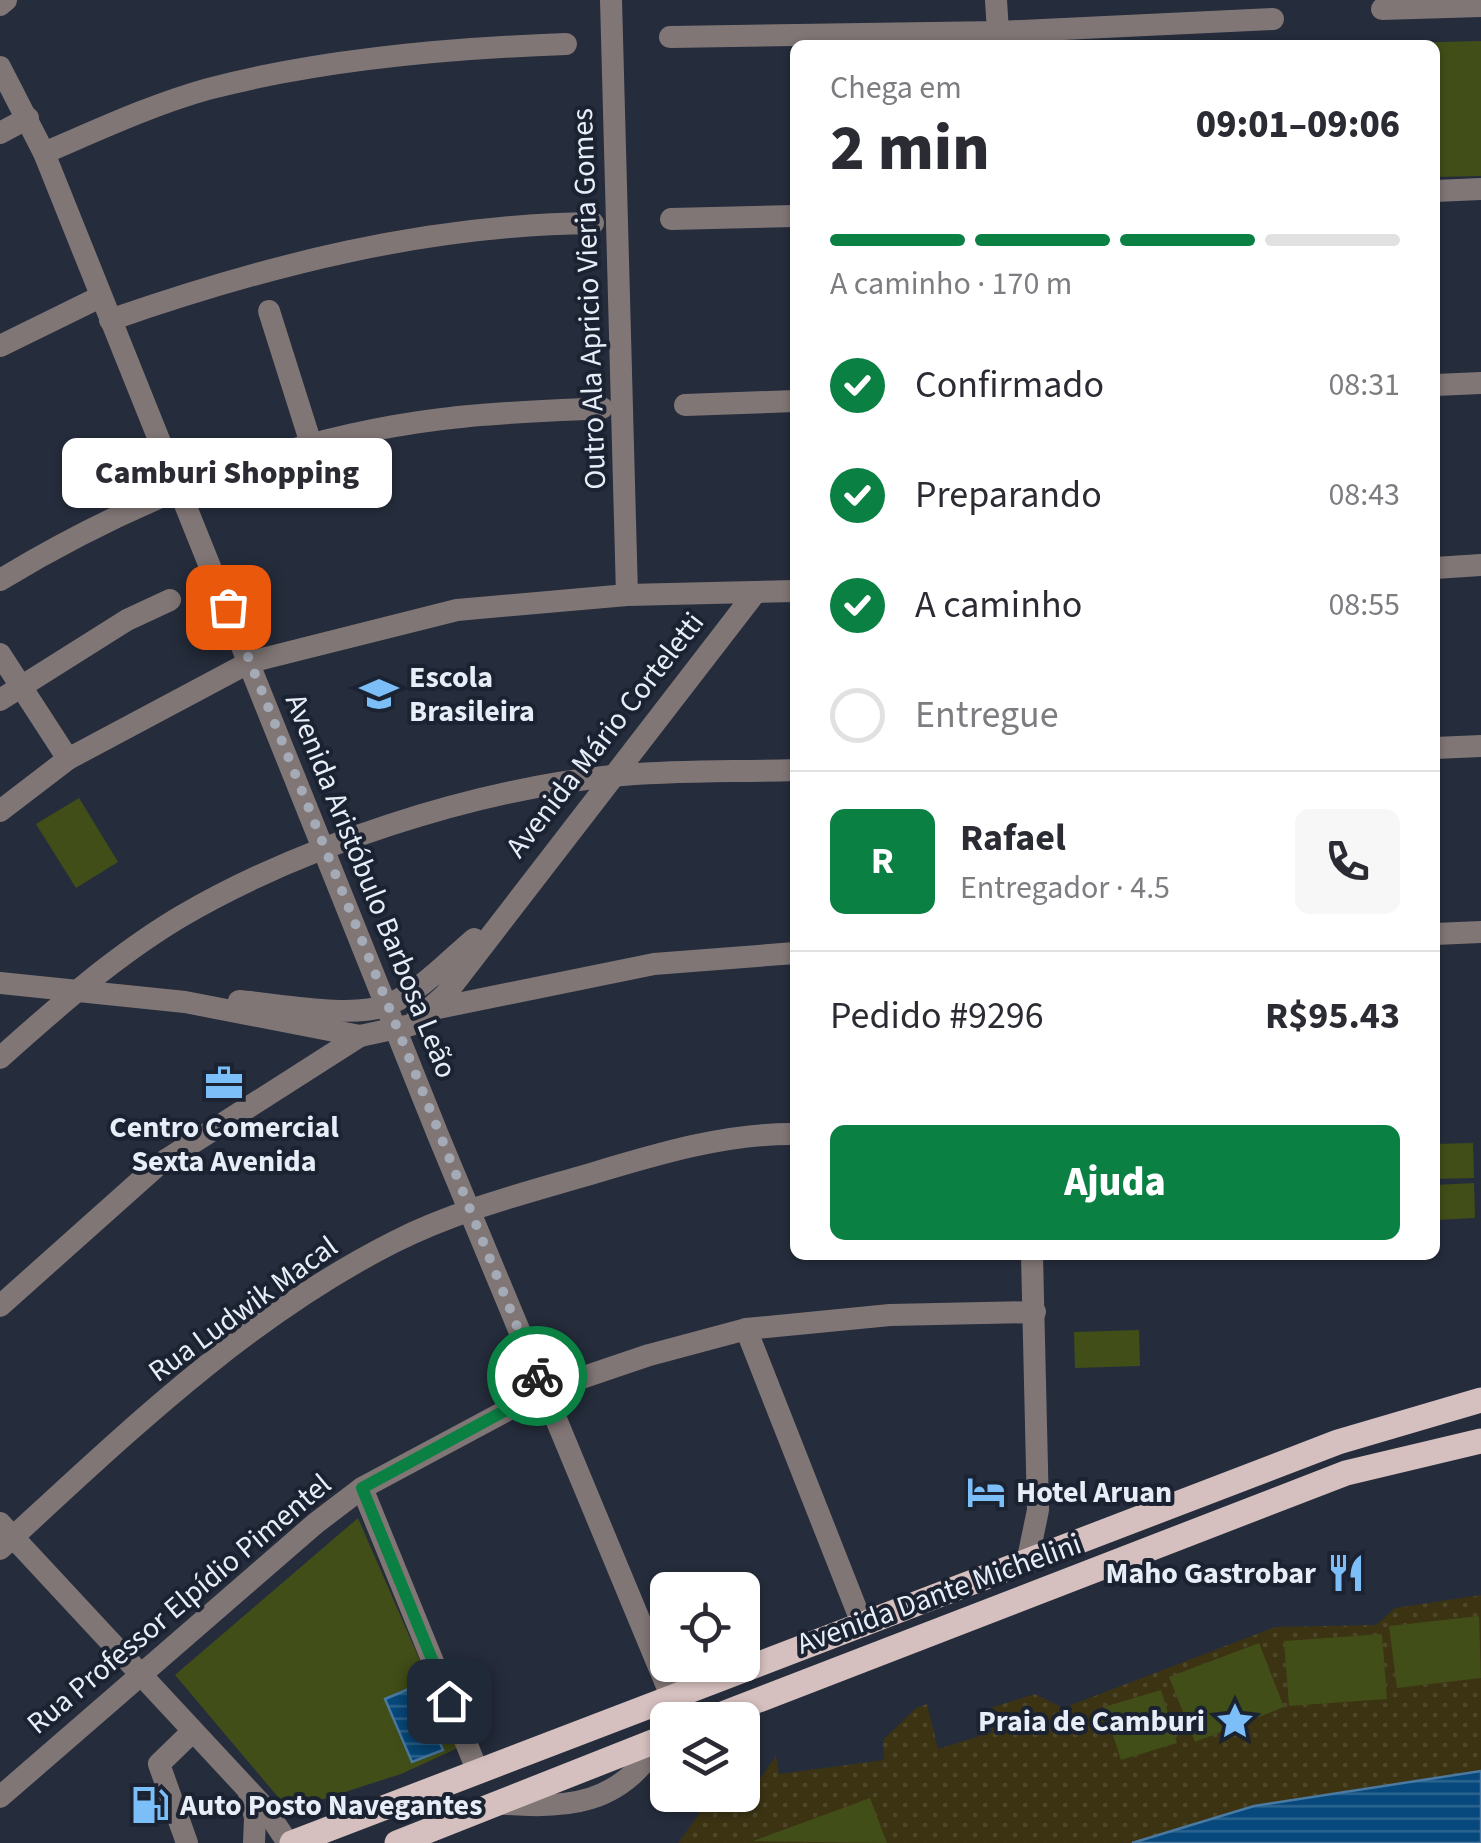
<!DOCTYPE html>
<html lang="pt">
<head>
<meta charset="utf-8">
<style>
  body { margin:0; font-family:"Source Sans 3",sans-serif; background:#f7f7f7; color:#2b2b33; height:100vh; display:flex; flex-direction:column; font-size:38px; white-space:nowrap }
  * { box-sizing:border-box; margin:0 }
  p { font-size:32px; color:#7c7c81 }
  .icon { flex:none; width:55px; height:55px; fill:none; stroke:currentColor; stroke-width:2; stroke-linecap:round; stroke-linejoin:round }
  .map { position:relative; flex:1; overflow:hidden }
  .drawer { position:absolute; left:790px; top:40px; width:650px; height:1220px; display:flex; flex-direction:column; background:#fff; border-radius:15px; box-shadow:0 2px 8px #0004 }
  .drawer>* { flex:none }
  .fabs { position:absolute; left:650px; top:1572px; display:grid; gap:20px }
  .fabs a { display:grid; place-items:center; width:110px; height:110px; border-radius:15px; background:#fff; box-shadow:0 2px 8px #0004; font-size:50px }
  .pin { position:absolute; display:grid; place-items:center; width:85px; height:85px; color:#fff; margin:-42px; border-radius:20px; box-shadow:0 5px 15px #0006 }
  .courier { position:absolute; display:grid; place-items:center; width:100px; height:100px; margin:-50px; border:8px solid #0b8043; border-radius:50%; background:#fff; color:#222; box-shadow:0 2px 12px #0007 }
  .bubble { position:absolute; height:70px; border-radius:15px; background:#fff; box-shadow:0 2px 8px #0004; font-size:32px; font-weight:800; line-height:70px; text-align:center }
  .overview em { font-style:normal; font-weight:800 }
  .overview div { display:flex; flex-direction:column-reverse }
  .overview { display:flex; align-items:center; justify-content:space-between; height:170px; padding:0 40px }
  h1 { font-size:65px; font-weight:800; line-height:75px }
  .bar { display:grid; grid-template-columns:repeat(4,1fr); gap:15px 10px; align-content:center; height:120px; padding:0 40px }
  .bar i { height:12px; border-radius:8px; background:#e1e1e2 }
  .bar .selected { background:#0b8043 }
  .bar p { grid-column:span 4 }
  .line { display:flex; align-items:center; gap:25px; padding:0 40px; border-top:2px solid #e1e1e2 }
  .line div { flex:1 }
  .round { display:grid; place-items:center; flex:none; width:105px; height:105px; border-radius:15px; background:#f7f7f7 }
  ol { padding:0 40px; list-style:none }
  li { display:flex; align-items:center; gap:30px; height:110px }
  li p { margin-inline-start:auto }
  li .icon { padding:10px; border-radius:50%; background:#0b8043; color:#fff; stroke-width:4 }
  li:last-child { color:#7c7c81 }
  li i { width:55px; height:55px; border:5px solid #e1e1e2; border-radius:50% }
  .button { display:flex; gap:20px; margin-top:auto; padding:20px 40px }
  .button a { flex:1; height:115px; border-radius:15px; background:#0b8043; color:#fff; font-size:40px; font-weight:800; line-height:115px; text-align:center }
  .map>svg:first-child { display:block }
  .sand { fill:url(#sand-dots) }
  .pitch { fill:#424e18 }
  .water { fill:url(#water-rules); stroke:#4a7aa1; stroke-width:2.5 }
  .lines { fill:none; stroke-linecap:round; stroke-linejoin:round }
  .minor { stroke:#817676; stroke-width:22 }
  .major { stroke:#d6c0bf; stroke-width:25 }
  .done { stroke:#a4aab6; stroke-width:10; stroke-dasharray:0 18 }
  .route { stroke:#0b8043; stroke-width:12 }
  .labels { text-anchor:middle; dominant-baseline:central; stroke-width:8; stroke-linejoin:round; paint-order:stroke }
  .street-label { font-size:30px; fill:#e8eef8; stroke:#1b2231 }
  .poi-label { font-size:30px; font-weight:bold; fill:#e8eef8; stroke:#1b2231; text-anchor:start }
</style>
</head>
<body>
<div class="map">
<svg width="1481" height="1843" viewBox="0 0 1481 1843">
  <defs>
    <pattern id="sand-dots" width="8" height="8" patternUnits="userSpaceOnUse" patternTransform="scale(2.5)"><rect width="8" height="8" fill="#3c3313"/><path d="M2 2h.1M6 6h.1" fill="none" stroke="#4f472a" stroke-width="1.8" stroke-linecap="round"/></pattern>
    <pattern id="water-rules" width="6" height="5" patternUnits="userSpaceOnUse" patternTransform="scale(2.5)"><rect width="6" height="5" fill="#07497c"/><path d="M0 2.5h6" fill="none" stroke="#2b648f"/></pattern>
  </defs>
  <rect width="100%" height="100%" fill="#252c3b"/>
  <path class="sand" d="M1481,1595V1771L1254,1806L1132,1843H678L710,1799L748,1796L776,1756L779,1774L884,1760L883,1740L916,1708L927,1704L938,1749L992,1732L984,1710L1035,1694L1063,1708L1275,1627L1376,1625L1395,1608Z"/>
  <g class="pitch">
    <path d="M1481,41V176L1435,177V45L1358,44Z"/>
    <path d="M79,798L118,862L76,888L36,824Z"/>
    <path d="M1473,1143L1474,1178L1435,1179V1144Z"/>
    <path d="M1474,1183L1475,1218L1435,1220V1185Z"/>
    <path d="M1139,1330L1140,1366L1075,1368L1074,1332Z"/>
    <path d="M358,1518L458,1748L401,1774L289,1810L175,1675Z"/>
    <path d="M1479,1616L1481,1678L1397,1688L1389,1626Z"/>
    <path d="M1382,1634L1387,1699L1289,1706L1284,1641Z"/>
    <path d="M1259,1643L1284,1707L1195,1742L1169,1677Z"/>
    <path d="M1161,1690L1177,1743L1121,1760L1104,1707Z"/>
    <path d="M870,1798L887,1843L753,1841Z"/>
  </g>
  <g class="water">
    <path d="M416,1686L443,1750L412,1762L385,1699Z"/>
    <path d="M1481,1771V1843H1132L1254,1806Z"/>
  </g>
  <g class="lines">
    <g class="minor">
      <path d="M611,0L627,595"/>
      <path d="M996,0L998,32"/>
      <path d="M0,5L6,0"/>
      <path d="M1382,9L1481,6"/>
      <path d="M670,37L998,32L1273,19"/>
      <path d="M0,67L44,153L438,1135L681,1720"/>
      <path d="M0,133L28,118"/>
      <path d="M44,153C98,130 151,105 208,89C318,60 453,48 566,44"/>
      <path d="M1435,191L1481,189"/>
      <path d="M671,219L795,216"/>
      <path d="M269,311L312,447"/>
      <path d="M110,320C268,265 425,225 593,223"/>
      <path d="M0,346L100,297"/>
      <path d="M1435,385L1481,383"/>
      <path d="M685,405L795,401"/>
      <path d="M1435,568L1481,565"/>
      <path d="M0,580C134,499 285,438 442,419C495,412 549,411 602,408"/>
      <path d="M0,654L68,759"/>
      <path d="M0,700L127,620L170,600"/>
      <path d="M1435,748L1481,746"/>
      <path d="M0,811L68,759L250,662L457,610L627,595L795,591"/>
      <path d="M1435,934L1481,932"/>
      <path d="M0,983L185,1002L360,1036L411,1025L445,995L755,593"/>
      <path d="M239,1001C277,1004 352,1019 387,1005C420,992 447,962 474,939"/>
      <path d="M433,1009L654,964L795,953"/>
      <path d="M0,1058C57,1007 115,956 180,917C301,846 473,790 612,776C672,770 734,772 795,770"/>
      <path d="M0,1306L158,1165L360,1036"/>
      <path d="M746,1329L863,1626"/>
      <path d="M362,1488L478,1772"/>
      <path d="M0,1523L264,1807L288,1843"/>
      <path d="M0,1549C122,1437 245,1317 394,1242C455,1211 522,1194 587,1175C654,1155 725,1133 795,1134"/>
      <path d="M1027,1563L1038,1510L1032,1255"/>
      <path d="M249,1793L255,1818L254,1843"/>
      <path d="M0,1797L316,1523L362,1488L543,1391L649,1355L746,1329L890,1315L1035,1312"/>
      <path d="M497,1803C566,1810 623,1805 660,1739"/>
      <path d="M187,1843L159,1764L193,1731"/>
    </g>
    <g class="major">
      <path d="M707,1720L1346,1473L1481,1441"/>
      <path d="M292,1843L1338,1442L1481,1400"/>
      <path d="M397,1843L668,1736"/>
    </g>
  </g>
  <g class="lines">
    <path class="done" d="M228,607L537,1376"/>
    <path class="route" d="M449,1701L362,1488L543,1390L537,1376"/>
  </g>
  <defs>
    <g id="school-bare" transform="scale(3)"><path d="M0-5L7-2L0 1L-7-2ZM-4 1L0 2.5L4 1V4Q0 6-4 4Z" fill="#7bbef8" stroke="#1b2231" stroke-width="2.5" paint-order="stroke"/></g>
    <g id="office-bare" transform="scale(3)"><path d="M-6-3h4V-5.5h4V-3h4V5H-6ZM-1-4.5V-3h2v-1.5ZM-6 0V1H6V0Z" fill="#7bbef8" stroke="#1b2231" stroke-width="2.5" paint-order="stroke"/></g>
    <g id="hotel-bare" transform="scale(3)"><path d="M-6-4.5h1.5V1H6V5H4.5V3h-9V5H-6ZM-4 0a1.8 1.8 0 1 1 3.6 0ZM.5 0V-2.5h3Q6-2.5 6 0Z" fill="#7bbef8" stroke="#1b2231" stroke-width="2.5" paint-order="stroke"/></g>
    <g id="restaurant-bare" transform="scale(3)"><path d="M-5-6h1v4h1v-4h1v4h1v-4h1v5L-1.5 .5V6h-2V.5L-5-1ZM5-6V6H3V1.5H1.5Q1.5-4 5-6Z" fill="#7bbef8" stroke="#1b2231" stroke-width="2.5" paint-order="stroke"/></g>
    <g id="sight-bare" transform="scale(3)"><path d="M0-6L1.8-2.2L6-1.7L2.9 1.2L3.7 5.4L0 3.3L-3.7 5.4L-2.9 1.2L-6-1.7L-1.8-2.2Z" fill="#7bbef8" stroke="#1b2231" stroke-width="2.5" paint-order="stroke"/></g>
    <g id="fuel-bare" transform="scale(3)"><path d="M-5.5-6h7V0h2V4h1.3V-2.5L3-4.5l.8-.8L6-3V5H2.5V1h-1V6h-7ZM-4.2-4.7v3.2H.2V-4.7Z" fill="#7bbef8" stroke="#1b2231" stroke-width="2.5" paint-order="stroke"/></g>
  </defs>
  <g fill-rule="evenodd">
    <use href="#school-bare" x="379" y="694"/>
    <use href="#office-bare" x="224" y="1083"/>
    <use href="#hotel-bare" x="986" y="1492"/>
    <use href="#restaurant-bare" x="1346" y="1573"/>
    <use href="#sight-bare" x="1235" y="1721"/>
    <use href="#fuel-bare" x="150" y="1805"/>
  </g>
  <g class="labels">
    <g class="street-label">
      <text transform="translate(589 299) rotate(-92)">Outro Ala Apricio Vieria Gomes</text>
      <text transform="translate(605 735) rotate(-52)">Avenida Mário Corteletti</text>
      <text transform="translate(371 886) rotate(68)">Avenida Aristóbulo Barbosa Leão</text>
      <text transform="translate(243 1309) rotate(-36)">Rua Ludwik Macal</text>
      <text transform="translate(939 1594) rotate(-20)">Avenida Dante Michelini</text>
      <text transform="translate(179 1604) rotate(-40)">Rua Professor Elpídio Pimentel</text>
    </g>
    <g class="poi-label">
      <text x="409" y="677">Escola<tspan x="409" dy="34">Brasileira</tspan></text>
      <text x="224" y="1127" text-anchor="middle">Centro Comercial<tspan x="224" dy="34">Sexta Avenida</tspan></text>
      <text x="1016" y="1492">Hotel Aruan</text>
      <text x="1316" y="1573" text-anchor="end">Maho Gastrobar</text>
      <text x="1205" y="1721" text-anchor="end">Praia de Camburi</text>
      <text x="180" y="1805">Auto Posto Navegantes</text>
    </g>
  </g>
</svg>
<div class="fabs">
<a><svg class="icon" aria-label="locate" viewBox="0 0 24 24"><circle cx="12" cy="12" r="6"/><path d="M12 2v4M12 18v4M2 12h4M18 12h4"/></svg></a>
<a><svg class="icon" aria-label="layers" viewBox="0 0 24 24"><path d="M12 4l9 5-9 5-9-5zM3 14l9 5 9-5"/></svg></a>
</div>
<div class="pin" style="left:228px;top:607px;background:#ea580c"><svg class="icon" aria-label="bag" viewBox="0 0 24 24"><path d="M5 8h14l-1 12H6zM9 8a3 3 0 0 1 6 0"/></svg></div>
<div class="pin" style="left:449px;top:1701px;background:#1f2937"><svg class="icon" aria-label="home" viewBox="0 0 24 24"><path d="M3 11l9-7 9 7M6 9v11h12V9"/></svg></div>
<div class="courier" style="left:537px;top:1376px"><svg class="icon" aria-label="bike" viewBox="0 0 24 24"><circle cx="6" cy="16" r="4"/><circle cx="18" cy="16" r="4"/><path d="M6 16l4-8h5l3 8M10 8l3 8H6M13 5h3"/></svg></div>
<div class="bubble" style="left:62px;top:438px;width:330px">Camburi Shopping</div>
<section class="drawer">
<div class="overview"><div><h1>2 min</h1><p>Chega em</p></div><em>09:01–09:06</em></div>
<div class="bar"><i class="selected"></i><i class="selected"></i><i class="selected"></i><i></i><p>A caminho · 170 m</p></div>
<ol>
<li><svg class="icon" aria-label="check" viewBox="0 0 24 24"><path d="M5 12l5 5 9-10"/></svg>Confirmado<p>08:31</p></li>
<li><svg class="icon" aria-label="check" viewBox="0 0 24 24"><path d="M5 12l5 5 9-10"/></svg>Preparando<p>08:43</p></li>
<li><svg class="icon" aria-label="check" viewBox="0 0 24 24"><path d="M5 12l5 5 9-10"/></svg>A caminho<p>08:55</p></li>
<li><i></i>Entregue</li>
</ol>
<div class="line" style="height:180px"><b class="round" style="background:#0b8043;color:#fff">R</b><div><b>Rafael</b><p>Entregador · 4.5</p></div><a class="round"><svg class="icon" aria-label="phone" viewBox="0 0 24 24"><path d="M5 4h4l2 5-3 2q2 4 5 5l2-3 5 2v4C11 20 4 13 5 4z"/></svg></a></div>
<div class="line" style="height:130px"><div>Pedido #9296</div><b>R$95.43</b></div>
<div class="button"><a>Ajuda</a></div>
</section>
</div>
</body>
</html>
